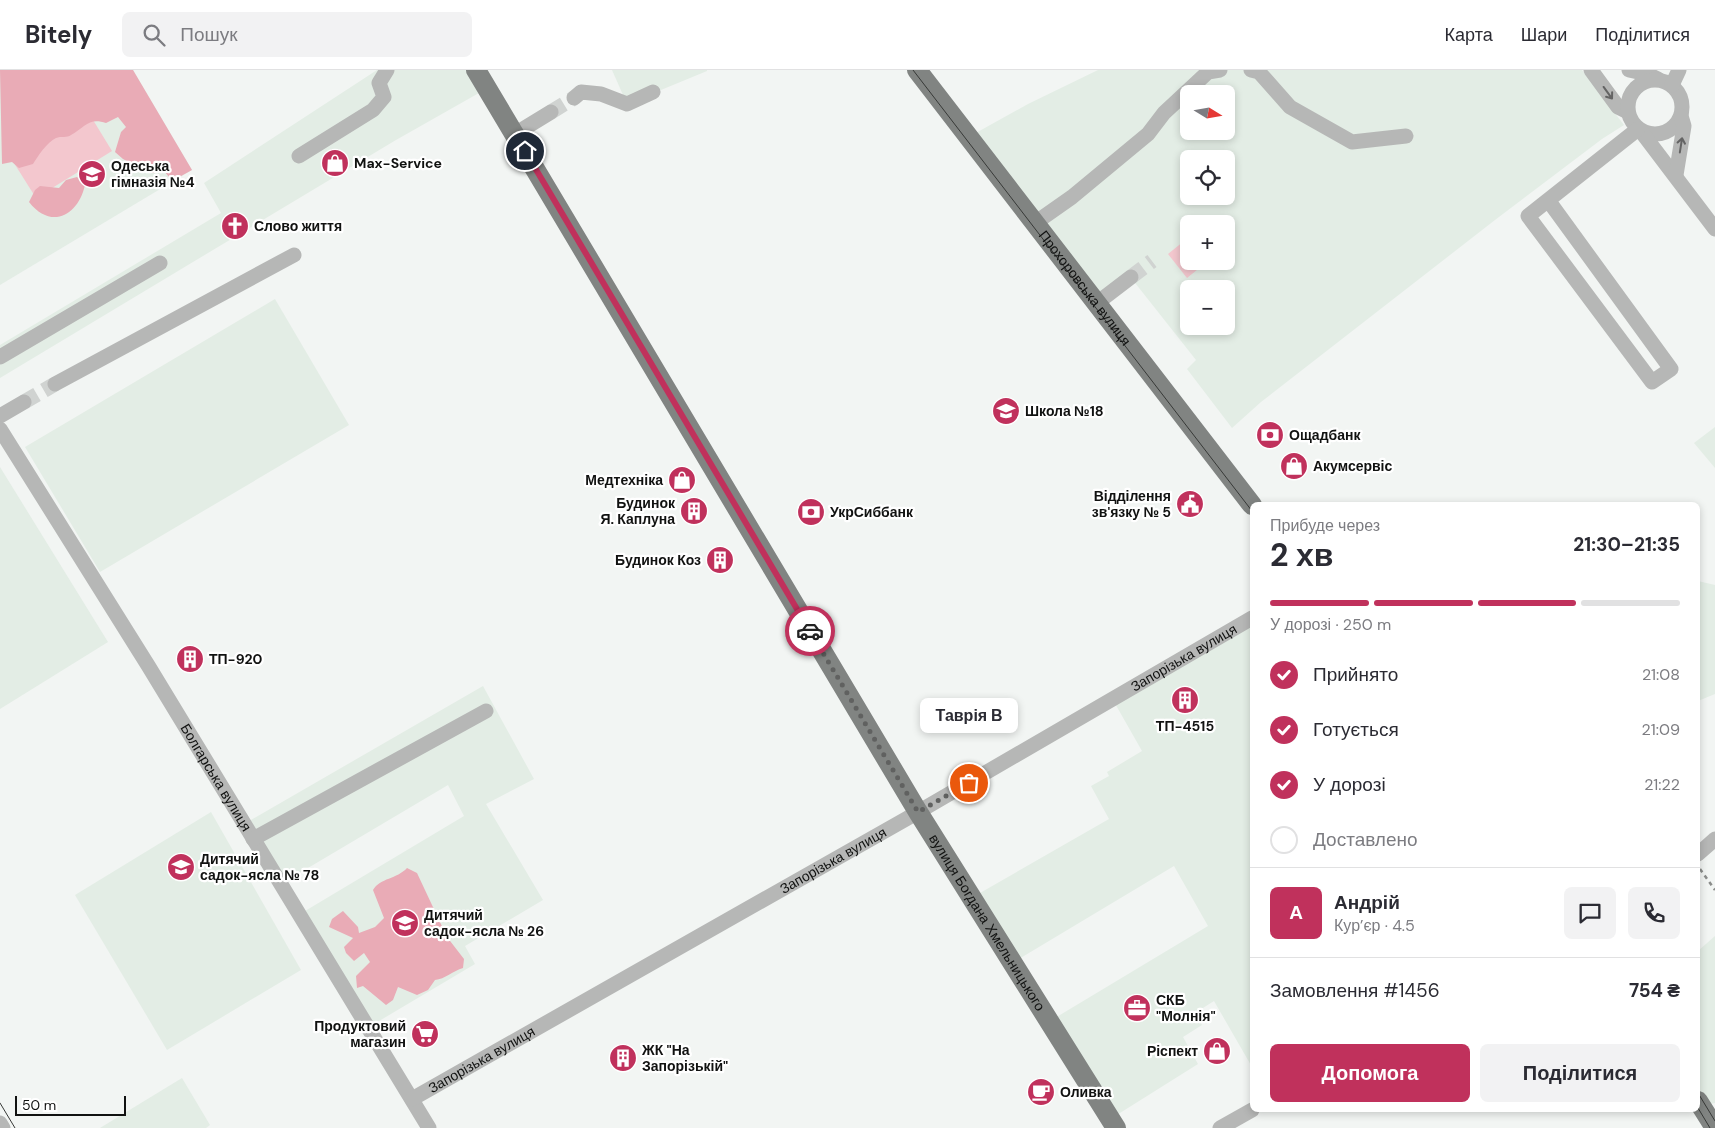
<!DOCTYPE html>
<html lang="uk">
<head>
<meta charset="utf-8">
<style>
  body { margin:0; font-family:"DM Sans",sans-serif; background:#f2f2f3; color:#2b2b33; height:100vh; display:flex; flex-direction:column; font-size:19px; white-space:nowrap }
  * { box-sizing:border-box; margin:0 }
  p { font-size:16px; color:#7c7c81 }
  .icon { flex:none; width:28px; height:28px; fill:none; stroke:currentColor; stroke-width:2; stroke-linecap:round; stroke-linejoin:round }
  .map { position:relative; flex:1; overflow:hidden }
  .drawer { position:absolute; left:1250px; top:432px; width:450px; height:610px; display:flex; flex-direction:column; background:#fff; border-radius:8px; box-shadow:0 2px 8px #0003 }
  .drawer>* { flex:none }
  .needle { width:32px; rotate:101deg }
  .controls { position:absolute; left:1180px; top:15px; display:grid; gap:10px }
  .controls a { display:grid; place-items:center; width:55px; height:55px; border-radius:8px; background:#fff; box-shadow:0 2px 8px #0003; font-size:25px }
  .scale { position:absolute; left:15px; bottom:12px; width:111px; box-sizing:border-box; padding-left:5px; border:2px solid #111211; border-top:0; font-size:14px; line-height:18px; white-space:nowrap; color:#111211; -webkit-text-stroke:4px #fff; paint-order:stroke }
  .pin { position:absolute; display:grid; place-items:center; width:42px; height:42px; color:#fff; margin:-21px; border:2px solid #fff; border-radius:50%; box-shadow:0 1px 5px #0007 }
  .courier { position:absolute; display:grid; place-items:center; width:50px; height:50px; margin:-25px; border:4px solid #c0315c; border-radius:50%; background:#fff; color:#222; box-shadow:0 1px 6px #0007 }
  .bubble { position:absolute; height:35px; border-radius:8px; background:#fff; box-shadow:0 2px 8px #0003; font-size:16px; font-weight:700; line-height:35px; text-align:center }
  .headline em { font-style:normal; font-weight:700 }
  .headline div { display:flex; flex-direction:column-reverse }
  .headline { display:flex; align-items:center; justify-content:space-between; height:85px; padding:0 20px }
  h1 { font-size:32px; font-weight:700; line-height:38px }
  .bar { display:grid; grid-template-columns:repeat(4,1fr); gap:8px 5px; align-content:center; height:60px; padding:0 20px }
  .bar i { height:6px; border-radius:4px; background:#e1e1e2 }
  .bar .active { background:#c0315c }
  .bar p { grid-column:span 4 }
  .line { display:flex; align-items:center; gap:12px; padding:0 20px; border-top:1px solid #e1e1e2 }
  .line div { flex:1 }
  .round { display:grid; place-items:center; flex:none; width:52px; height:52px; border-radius:8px; background:#f2f2f3 }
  ol { padding:0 20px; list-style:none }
  li { display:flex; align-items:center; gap:15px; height:55px }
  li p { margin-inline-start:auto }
  li .icon { padding:5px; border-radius:50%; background:#c0315c; color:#fff; stroke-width:4 }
  li:last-child { color:#7c7c81 }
  li i { width:28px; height:28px; border:2px solid #e1e1e2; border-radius:50% }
  .cta { display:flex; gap:10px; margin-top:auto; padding:10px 20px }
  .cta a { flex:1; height:58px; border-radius:8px; background:#c0315c; color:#fff; font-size:20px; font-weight:700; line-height:58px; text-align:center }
  .cta a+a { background:#f2f2f3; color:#2b2b33 }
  header { display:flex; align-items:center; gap:30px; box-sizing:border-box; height:70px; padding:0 25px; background:#fff; border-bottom:1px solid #e1e1e2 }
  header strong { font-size:24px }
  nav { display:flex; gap:28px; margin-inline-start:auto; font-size:18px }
  .search { width:350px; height:45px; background:#f2f2f3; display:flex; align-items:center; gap:12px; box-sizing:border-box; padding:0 18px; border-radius:8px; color:#7c7c81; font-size:19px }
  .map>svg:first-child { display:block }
  .built { fill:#e3ede5; fill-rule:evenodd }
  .green { fill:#f3c7ce }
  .forest { fill:#e9abb6 }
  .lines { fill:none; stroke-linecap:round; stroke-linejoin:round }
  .minor-tunnel { stroke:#d0d3d1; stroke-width:15; stroke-dasharray:15 8; stroke-linecap:butt }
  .path { stroke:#8b8d8b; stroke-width:2.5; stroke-dasharray:4 4; stroke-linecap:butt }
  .minor { stroke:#b6b7b6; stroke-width:15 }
  .major { stroke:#818482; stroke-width:20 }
  .tram { stroke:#373937; stroke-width:1 }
  .oneway { stroke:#646464 }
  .done { stroke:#606160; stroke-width:5; stroke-dasharray:0 9 }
  .route { stroke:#c0315c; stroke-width:6 }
  .labels { text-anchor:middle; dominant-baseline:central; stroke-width:4.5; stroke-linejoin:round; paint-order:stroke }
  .poi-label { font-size:14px; font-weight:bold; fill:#111211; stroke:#fff; text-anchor:start }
  .street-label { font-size:14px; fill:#111211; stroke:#fff }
</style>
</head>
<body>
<header>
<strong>Bitely</strong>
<div class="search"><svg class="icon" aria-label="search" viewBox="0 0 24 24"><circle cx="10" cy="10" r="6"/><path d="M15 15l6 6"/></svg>Пошук</div>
<nav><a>Карта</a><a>Шари</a><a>Поділитися</a></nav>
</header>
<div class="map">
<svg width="1715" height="1058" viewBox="0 0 1715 1058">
  <rect width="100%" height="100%" fill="#f2f5f3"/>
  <g class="built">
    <path d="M0,0H133L192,100L0,215Z"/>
    <path d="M377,0H475L486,19L396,70L0,308V275L221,143L204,113Z"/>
    <path d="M612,0H707V1L627,34Z"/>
    <path d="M1098,0H1582L1624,55L1602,69L1495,150L1261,332L1232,358L1187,299L1196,290L1128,204L1099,227L974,64L1028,34ZM1189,24H1226V61H1189ZM1189,89H1226V126H1189ZM1189,154H1226V191H1189ZM1189,219H1226V256H1189Z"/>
    <path d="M275,229L349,355L100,502L25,377Z"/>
    <path d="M1715,357V398L1694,373Z"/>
    <path d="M0,397L108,572L0,639Z"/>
    <path d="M1698,511L1715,515V624L1698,631Z"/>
    <path d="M1252,550V997L1214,931L1195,943L1202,955L1183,967L1198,994L1112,1048L1050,951L1208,856L1174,796L1014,892L973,827L1109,749L1091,716L1109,706L1107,702L1142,681L1113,630Z"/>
    <path d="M483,616L534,709L486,734L543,830L465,876L475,894L369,957L300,844L464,746L448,715L281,814L244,754Z"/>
    <path d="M211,742L301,900L167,980L75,825Z"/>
    <path d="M1715,866V1033L1704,1035L1698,1026V881Z"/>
    <path d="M182,1008L210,1055L206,1058H100Z"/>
  </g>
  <g class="green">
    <path d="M90,45L112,81L36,128L14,93Z"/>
    <path d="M1189,167V191H1208L1187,208L1168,184Z"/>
  </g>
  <g class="forest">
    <path d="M0,0H133L192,100L172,111L165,102L150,103L123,89L115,82L121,62L126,57L118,47L106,53C89,47 85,57 71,65C67,68 61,66 56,68C47,72 38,86 33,94L19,98L12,92L2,94Z"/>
    <path d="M77,107L85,115C78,146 51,160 29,132L35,120L40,116L59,118L66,110Z"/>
    <path d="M407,798L417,803L447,867L464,889L463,898C453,901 445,909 435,910L428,920L417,925L398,917L393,930L386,935L363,916L357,918L356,906L370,892L364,883L354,891L346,883L344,877L353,868L329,857L332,849L343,841L358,857L359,863L375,857L384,848L373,820C380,808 397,809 407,798Z"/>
  </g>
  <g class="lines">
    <g class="minor-tunnel">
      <path d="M551,42L574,28"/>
      <path d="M1131,207L1152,191"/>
      <path d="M24,332L55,314"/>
    </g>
    <path class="path" d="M1700,799L1715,820"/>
    <g class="minor">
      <path d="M1251,0L1259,2L1290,37L1352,72L1406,66"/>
      <path d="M1591,0L1618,37L1628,42"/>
      <path d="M1629,0L1647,4L1658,9"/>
      <circle cx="1655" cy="37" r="27"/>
      <path d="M1672,15L1679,0"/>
      <path d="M574,28L581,22L601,24L627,34L653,22"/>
      <path d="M1640,60L1715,159"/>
      <path d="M515,64L551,42"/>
      <path d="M299,86L373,40L384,27L379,13L387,0"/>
      <path d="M1676,105L1684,56L1681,46"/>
      <path d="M1548,130L1671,299L1652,312L1528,146L1638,59"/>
      <path d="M1035,153L1072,127L1148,64L1164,43L1208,2L1220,0"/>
      <path d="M1097,233L1131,207"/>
      <path d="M0,287L160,193"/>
      <path d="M55,314L294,185"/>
      <path d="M0,346L24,332"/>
      <path id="s1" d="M0,359L149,597L429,1058"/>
      <path d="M253,769L486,641"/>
      <path d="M1698,784L1715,769"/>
      <path id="s2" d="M412,1029L906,749L1252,548"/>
      <path d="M0,1053L3,1058"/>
      <path d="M1220,1058L1252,1040"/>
    </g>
    <g class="major">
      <path id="s3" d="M476,0L918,742L1116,1058"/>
      <path id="s4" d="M917,0L1252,435"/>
      <path d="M1698,1031L1715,1058"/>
    </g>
    <g class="tram">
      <path d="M913,0L1252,441"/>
      <path d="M1698,1023L1715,1051"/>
      <path d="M0,1033L15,1058"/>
      <path d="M1698,1038L1710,1058"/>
    </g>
  </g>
  <defs><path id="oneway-shaft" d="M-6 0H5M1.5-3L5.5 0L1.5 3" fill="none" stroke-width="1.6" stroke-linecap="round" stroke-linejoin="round" transform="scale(1.25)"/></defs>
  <g class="oneway">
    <use href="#oneway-shaft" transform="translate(1608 23) rotate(54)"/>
    <use href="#oneway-shaft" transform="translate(1681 75) rotate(-81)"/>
  </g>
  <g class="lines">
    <path class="done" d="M810,561L918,742L969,713"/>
    <path class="route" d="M525,81L810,561"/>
  </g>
  <defs>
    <g id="shop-disc" transform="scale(1.4375)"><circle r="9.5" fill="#c0315c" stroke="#fff"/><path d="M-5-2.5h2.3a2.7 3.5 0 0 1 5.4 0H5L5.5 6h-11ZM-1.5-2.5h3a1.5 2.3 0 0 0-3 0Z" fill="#fff"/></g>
    <g id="school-disc" transform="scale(1.4375)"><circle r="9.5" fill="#c0315c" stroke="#fff"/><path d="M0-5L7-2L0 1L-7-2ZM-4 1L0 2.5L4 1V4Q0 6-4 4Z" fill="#fff"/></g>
    <g id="church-disc" transform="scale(1.4375)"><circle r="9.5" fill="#c0315c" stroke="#fff"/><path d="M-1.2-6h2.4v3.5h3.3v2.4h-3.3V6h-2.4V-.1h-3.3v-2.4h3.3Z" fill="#fff"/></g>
    <g id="bank-disc" transform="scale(1.4375)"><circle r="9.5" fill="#c0315c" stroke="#fff"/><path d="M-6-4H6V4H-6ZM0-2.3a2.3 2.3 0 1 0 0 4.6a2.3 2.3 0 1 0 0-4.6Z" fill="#fff"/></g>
    <g id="civic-disc" transform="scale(1.4375)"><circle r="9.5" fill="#c0315c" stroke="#fff"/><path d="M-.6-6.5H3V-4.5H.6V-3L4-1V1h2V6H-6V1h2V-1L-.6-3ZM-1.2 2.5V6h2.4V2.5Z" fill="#fff"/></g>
    <g id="building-disc" transform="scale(1.4375)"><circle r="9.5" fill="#c0315c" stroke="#fff"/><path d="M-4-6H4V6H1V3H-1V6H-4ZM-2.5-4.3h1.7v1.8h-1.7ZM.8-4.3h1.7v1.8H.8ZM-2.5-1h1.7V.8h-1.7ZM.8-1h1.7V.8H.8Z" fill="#fff"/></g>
    <g id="office-disc" transform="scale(1.4375)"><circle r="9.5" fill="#c0315c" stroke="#fff"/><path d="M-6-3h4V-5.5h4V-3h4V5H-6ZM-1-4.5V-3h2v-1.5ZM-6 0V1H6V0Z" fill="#fff"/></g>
    <g id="supermarket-disc" transform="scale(1.4375)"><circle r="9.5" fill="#c0315c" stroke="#fff"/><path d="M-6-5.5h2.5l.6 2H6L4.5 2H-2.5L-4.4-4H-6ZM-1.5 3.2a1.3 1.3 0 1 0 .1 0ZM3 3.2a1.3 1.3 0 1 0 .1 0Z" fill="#fff"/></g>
    <g id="cafe-disc" transform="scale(1.4375)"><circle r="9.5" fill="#c0315c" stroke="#fff"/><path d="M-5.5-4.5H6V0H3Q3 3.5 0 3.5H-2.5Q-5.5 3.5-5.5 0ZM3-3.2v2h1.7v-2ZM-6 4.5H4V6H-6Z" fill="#fff"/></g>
  </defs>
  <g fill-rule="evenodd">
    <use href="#shop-disc" x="335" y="93"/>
    <use href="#school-disc" x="92" y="104"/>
    <use href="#church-disc" x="235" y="156"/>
    <use href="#school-disc" x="1006" y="341"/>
    <use href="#bank-disc" x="1270" y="365"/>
    <use href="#shop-disc" x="1294" y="396"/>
    <use href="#shop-disc" x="682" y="410"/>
    <use href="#civic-disc" x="1190" y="434"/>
    <use href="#building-disc" x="694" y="441"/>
    <use href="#bank-disc" x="811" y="442"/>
    <use href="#building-disc" x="720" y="490"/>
    <use href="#building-disc" x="190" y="589"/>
    <use href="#building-disc" x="1185" y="630"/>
    <use href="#school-disc" x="181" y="797"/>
    <use href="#school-disc" x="405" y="853"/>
    <use href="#office-disc" x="1137" y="938"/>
    <use href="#supermarket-disc" x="425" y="964"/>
    <use href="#shop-disc" x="1217" y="981"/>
    <use href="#building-disc" x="623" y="988"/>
    <use href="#cafe-disc" x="1041" y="1022"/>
  </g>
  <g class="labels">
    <g class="poi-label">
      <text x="354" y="93">Max-Service</text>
      <text x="111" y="96">Одеська<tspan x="111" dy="16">гімназія №4</tspan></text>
      <text x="254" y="156">Слово життя</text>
      <text x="1025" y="341">Школа №18</text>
      <text x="1289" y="365">Ощадбанк</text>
      <text x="1313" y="396">Акумсервіс</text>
      <text x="663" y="410" text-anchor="end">Медтехніка</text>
      <text x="1171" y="426" text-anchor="end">Відділення<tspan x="1171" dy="16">зв'язку № 5</tspan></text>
      <text x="675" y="433" text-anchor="end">Будинок<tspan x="675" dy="16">Я. Каплуна</tspan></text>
      <text x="830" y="442">УкрСиббанк</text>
      <text x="701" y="490" text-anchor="end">Будинок Коз</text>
      <text x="209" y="589">ТП-920</text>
      <text x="1185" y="656" text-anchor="middle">ТП-4515</text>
      <text x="200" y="789">Дитячий<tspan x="200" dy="16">садок-ясла № 78</tspan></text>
      <text x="424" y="845">Дитячий<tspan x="424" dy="16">садок-ясла № 26</tspan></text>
      <text x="1156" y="930">СКБ<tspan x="1156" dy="16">"Молнія"</tspan></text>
      <text x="406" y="956" text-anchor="end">Продуктовий<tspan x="406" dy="16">магазин</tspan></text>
      <text x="642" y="980">ЖК "На<tspan x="642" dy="16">Запорізькій"</tspan></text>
      <text x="1198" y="981" text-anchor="end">Ріспект</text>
      <text x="1060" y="1022">Оливка</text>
    </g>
    <g class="street-label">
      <text stroke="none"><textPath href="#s4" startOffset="275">Прохоровська вулиця</textPath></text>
      <text stroke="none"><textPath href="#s2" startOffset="889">Запорізька вулиця</textPath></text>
      <text stroke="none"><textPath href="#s1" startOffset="410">Болгарська вулиця</textPath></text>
      <text stroke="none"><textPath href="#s2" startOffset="484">Запорізька вулиця</textPath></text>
      <text stroke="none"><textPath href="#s3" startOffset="994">вулиця Богдана Хмельницького</textPath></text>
      <text stroke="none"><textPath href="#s2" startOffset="80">Запорізька вулиця</textPath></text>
    </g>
  </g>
</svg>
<div class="controls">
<a><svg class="needle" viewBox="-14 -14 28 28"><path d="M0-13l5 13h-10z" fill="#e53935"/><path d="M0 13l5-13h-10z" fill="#7c7c81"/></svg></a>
<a><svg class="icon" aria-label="locate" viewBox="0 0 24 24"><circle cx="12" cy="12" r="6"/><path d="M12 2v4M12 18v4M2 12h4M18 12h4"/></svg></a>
<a>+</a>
<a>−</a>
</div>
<div class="scale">50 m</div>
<div class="pin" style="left:969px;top:713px;background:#ea580c"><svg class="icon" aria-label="bag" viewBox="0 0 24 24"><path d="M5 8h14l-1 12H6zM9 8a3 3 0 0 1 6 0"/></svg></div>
<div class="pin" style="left:525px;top:81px;background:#1f2937"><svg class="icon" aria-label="home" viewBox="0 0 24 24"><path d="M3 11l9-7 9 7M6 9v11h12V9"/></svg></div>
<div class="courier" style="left:810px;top:561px"><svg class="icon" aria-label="car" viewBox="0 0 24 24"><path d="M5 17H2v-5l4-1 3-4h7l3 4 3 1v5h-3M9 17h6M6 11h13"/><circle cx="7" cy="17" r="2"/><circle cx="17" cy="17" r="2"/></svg></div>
<div class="bubble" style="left:920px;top:628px;width:98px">Таврія В</div>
<section class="drawer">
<div class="headline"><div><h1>2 хв</h1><p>Прибуде через</p></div><em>21:30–21:35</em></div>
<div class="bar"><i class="active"></i><i class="active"></i><i class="active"></i><i></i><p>У дорозі · 250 m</p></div>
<ol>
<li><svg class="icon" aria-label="check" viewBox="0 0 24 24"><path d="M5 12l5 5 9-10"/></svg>Прийнято<p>21:08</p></li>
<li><svg class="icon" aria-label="check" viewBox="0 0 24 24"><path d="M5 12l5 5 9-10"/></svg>Готується<p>21:09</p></li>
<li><svg class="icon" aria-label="check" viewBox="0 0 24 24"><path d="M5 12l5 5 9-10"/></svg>У дорозі<p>21:22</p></li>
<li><i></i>Доставлено</li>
</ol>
<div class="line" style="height:90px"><b class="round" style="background:#c0315c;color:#fff">А</b><div><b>Андрій</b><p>Кур’єр · 4.5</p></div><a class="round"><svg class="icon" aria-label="chat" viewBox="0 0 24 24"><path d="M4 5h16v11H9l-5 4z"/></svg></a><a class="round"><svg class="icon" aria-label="phone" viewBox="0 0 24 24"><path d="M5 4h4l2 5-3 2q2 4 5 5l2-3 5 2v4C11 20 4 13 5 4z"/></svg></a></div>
<div class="line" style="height:65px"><div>Замовлення #1456</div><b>754 ₴</b></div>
<div class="cta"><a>Допомога</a><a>Поділитися</a></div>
</section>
</div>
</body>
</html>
